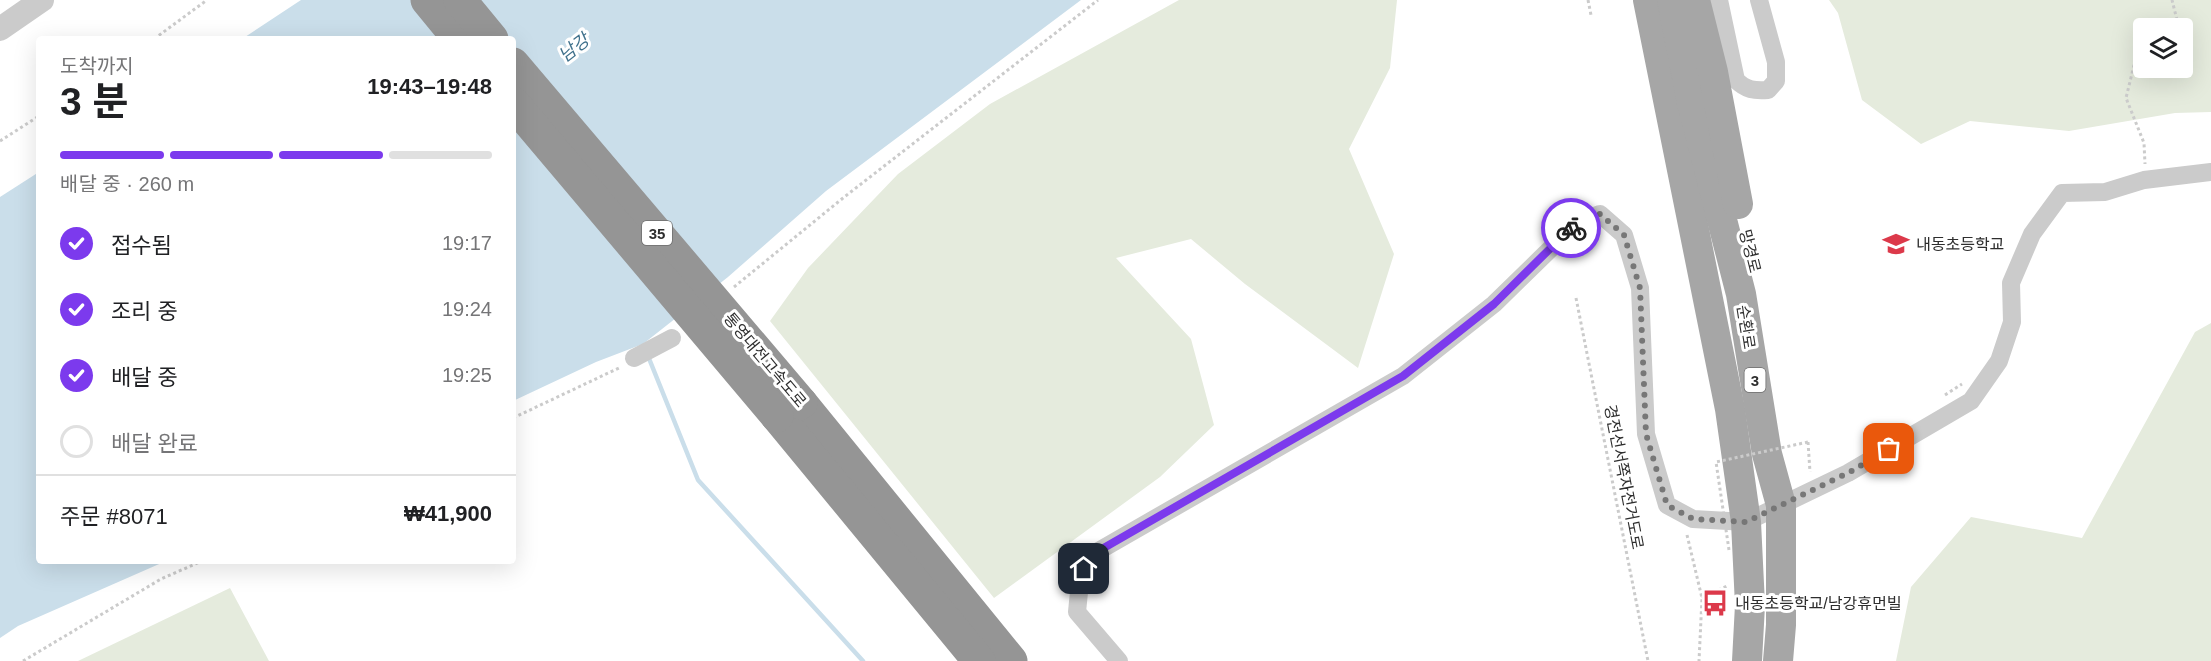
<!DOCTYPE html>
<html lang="ko">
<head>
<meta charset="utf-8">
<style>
  body { margin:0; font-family:Arial,"Noto Sans KR",sans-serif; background:#f2f2f2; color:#202124; height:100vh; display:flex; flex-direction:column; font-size:22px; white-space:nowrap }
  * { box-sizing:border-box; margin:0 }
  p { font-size:20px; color:#757577 }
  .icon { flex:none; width:33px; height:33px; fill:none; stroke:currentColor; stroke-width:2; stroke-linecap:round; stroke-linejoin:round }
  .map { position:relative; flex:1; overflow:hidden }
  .side { position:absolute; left:36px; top:36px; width:480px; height:528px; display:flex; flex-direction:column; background:#fff; border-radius:6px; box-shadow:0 6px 24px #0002 }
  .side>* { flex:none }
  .tools { position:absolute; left:2133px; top:18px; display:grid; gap:12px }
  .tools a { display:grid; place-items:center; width:60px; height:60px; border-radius:6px; background:#fff; box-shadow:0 6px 24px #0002; font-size:30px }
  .pin { position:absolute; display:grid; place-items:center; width:51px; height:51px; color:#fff; margin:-26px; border-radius:12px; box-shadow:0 3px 9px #0006 }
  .courier { position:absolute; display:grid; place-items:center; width:60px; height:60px; margin:-30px; border:4px solid #7c3aed; border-radius:50%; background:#fff; color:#222; box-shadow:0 2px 8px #0007 }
  .head em { font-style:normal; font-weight:700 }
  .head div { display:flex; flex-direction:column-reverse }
  .head { display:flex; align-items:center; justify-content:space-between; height:102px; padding:0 24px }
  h1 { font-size:39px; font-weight:700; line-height:45px }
  .bar { display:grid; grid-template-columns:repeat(4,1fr); gap:9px 6px; align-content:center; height:72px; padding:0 24px }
  .bar i { height:8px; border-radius:4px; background:#e0e0e0 }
  .bar .selected { background:#7c3aed }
  .bar p { grid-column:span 4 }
  .line { display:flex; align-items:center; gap:15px; padding:0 24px; border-top:2px solid #e0e0e0 }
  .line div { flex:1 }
  ol { padding:0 24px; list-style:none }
  li { display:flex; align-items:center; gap:18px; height:66px }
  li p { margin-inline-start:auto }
  li .icon { padding:6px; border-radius:50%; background:#7c3aed; color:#fff; stroke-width:4 }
  li:last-child { color:#757577 }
  li i { width:33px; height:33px; border:3px solid #e0e0e0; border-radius:50% }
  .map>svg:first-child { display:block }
  .green { fill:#e5ebdd; fill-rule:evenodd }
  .water { fill:#cadeea }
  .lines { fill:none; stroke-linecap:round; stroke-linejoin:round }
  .stream { stroke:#cadeea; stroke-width:4.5 }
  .path { stroke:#cbcbcb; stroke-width:3; stroke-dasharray:3 3; stroke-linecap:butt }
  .minor { stroke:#cbcbcb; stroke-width:18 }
  .tertiary { stroke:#cbcbcb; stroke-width:24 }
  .primary { stroke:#a6a6a6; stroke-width:30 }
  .motorway { stroke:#959595; stroke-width:33 }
  .path-bridge { stroke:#cbcbcb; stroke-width:3; stroke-dasharray:3 3; stroke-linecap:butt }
  .motorway-bridge { stroke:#959595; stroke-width:33 }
  .done { stroke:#777; stroke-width:6; stroke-dasharray:0 10.8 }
  .route { stroke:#7c3aed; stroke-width:8 }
  .labels { text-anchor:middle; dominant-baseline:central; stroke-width:6; stroke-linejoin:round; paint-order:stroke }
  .shield { fill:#fff; stroke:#6d6d6d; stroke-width:1.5 }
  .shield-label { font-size:15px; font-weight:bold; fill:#2e2e2e }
  .poi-label { font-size:16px; fill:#2e2e2e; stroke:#fff; text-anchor:start }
  .street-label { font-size:16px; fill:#2e2e2e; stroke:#fff }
  .water-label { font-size:18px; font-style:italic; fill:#40718c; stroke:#fff }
</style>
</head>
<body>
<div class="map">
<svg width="2211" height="661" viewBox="0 0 2211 661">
  <rect width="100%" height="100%" fill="#fff"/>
  <g class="green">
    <path d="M1179,0H1397L1390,68L1349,149L1394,254L1358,368L1245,284L1191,239L1116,258L1191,339L1214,425L1160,477L994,598L770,321L808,268L898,174L990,104Z"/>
    <path d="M1829,0H2211V112L2175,113L2069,131L1970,121L1921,144L1862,100L1838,13ZM2182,28V68H2144V28Z"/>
    <path d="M2211,323V661H1896L1911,587L1971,517L2082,538L2195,332Z"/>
    <path d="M230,588L269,661H78Z"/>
  </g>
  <g class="water">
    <path d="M301,0H1081L826,191L728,277L643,344L596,362L513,401V39H242Z"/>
    <path d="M39,172V561H166L18,626L0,638V197Z"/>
  </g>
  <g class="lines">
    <path class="stream" d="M648,356L698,480L863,661"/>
    <g class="path">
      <path d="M1588,0L1591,15"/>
      <path d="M2168,28L2177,20L2172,0"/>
      <path d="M154,39L207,0"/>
      <path d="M2144,51L2136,57L2126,98L2144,143L2145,164"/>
      <path d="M0,141L39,116"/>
      <path d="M734,287L843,198L1098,0"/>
      <path d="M1576,298L1648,661"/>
      <path d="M1945,395L1962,384"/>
      <path d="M513,418L621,367"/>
      <path d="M1808,442L1810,472"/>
      <path d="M1687,535L1702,598L1699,661"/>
      <path d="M1702,598L1727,586"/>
      <path d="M23,661L161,579L202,561"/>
    </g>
    <g class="minor">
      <path d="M1719,0L1736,80C1746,90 1754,91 1768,90L1776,81V62L1759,0"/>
      <path d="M634,358L672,338"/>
      <path d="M1119,661L1077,612L1080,582L1088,557L1403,376L1494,304L1578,222L1600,214L1624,235L1640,288L1646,434L1667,505L1693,519L1746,522L1848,473L1971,401L1999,361L2012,322L2011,283L2032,234L2062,193L2105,192L2144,180L2211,172"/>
    </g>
    <path class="tertiary" d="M0,29L42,0"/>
    <g class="primary">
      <path d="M1648,0L1730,409L1746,522L1750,605L1747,661"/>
      <path d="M1672,0L1692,103L1741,294L1767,454L1781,505V625L1778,661"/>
      <path d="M1695,0L1713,72L1738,204"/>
    </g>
    <g class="motorway">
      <path d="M427,0L459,39"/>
      <path d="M460,0L492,39"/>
      <path d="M801,403L1011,661"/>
      <path d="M777,416L979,661"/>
    </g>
    <path class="path-bridge" d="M1729,550L1716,462L1808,442"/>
    <g class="motorway-bridge">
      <path d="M513,64L801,403"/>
      <path d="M513,103L777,416"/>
    </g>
  </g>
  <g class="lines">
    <path class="done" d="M1571,228L1578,222L1600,214L1624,235L1640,288L1646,434L1667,505L1693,519L1746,522L1848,473L1889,449"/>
    <path class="route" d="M1084,569L1088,557L1403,376L1494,304L1571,228"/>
  </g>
  <defs>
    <g id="school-bare" transform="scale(2.07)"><path d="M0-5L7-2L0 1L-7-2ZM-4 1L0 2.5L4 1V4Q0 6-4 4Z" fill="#dc394a" stroke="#fff" stroke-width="2.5" paint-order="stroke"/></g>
    <g id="bus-bare" transform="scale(2.07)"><path d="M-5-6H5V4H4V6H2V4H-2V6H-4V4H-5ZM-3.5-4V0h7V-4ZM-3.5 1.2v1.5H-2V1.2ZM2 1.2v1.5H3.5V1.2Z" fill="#dc394a" stroke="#fff" stroke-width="2.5" paint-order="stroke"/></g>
  </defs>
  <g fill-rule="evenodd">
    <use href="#school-bare" x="1896" y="244"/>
    <use href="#bus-bare" x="1715" y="603"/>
  </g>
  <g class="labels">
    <g class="shield">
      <rect x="642" y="221" width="30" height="24" rx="4.5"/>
      <rect x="1744.5" y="368" width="21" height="24" rx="4.5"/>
    </g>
    <g class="shield-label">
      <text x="657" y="233">35</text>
      <text x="1755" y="380">3</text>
    </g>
    <g class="poi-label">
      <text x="1916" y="244">내동초등학교</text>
      <text x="1735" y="603">내동초등학교/남강휴먼빌</text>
    </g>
    <g class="street-label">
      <text transform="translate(1750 251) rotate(76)">망경로</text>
      <text transform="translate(1746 327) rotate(81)">순환로</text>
      <text transform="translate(765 360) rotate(50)">통영대전고속도로</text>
      <text transform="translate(1624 477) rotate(79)">경전선서쪽자전거도로</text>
    </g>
    <g class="water-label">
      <text transform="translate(574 48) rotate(-38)">남강</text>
    </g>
  </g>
</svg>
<div class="tools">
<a><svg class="icon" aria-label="layers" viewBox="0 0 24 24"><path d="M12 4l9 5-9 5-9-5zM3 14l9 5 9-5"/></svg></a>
</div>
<div class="pin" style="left:1889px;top:449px;background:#ea580c"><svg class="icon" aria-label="bag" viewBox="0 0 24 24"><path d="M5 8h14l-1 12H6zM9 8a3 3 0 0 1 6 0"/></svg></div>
<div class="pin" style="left:1084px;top:569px;background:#1f2937"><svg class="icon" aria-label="home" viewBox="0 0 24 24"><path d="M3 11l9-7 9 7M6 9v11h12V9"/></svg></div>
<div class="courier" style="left:1571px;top:228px"><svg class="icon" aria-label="bike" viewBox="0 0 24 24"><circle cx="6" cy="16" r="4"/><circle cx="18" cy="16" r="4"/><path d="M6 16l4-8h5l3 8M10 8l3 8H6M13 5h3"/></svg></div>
<section class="side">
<div class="head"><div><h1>3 분</h1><p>도착까지</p></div><em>19:43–19:48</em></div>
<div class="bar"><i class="selected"></i><i class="selected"></i><i class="selected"></i><i></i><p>배달 중 · 260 m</p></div>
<ol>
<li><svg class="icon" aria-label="check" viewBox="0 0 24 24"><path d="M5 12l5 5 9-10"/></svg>접수됨<p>19:17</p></li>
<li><svg class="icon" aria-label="check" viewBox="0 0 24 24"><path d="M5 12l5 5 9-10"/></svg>조리 중<p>19:24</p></li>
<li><svg class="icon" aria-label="check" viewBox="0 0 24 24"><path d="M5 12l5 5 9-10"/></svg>배달 중<p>19:25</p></li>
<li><i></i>배달 완료</li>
</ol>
<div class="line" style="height:78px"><div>주문 #8071</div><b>₩41,900</b></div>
</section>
</div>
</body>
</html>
